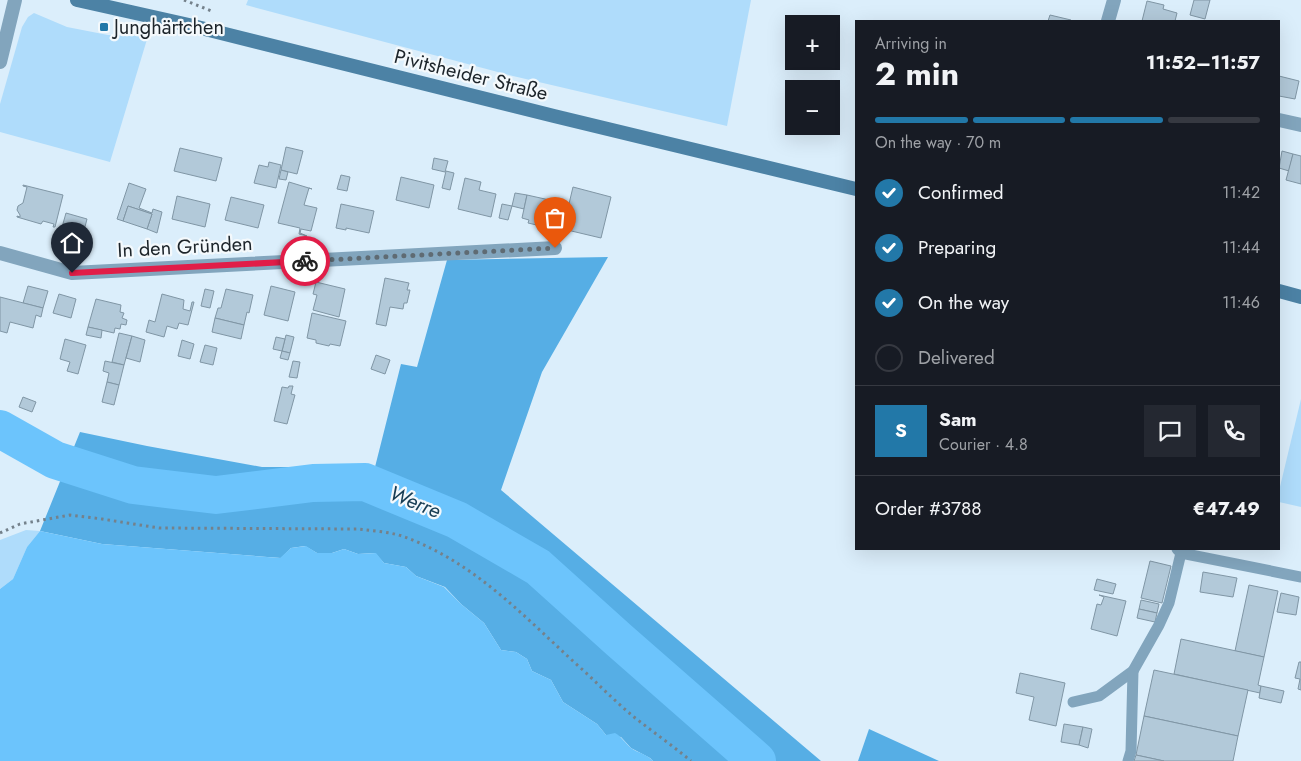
<!DOCTYPE html>
<html lang="en">
<head>
<meta charset="utf-8">
<style>
  body { margin:0; font-family:Jost,sans-serif; background:#242831; color:#f1f3f6; height:100vh; display:flex; flex-direction:column; font-size:19px; white-space:nowrap }
  * { box-sizing:border-box; margin:0 }
  p { font-size:16px; color:#9ea1a6 }
  .icon { flex:none; width:28px; height:28px; fill:none; stroke:currentColor; stroke-width:2; stroke-linecap:round; stroke-linejoin:round }
  .map { position:relative; flex:1; overflow:hidden }
  .panel { position:absolute; left:855px; top:20px; width:425px; height:530px; display:flex; flex-direction:column; background:#171b24; border-radius:0px; box-shadow:0 5px 20px #0002 }
  .panel>* { flex:none }
  .fabs { position:absolute; left:785px; top:15px; display:grid; gap:10px }
  .fabs a { display:grid; place-items:center; width:55px; height:55px; border-radius:0px; background:#171b24; box-shadow:0 5px 20px #0002; font-size:25px }
  .pin { position:absolute; display:grid; place-items:center; width:42px; height:42px; color:#fff; margin:-51px -21px; border-radius:50% 50% 50% 0; rotate:-45deg; box-shadow:0 0 5px #0007 }
  .pin .icon { rotate:45deg }
  .courier { position:absolute; display:grid; place-items:center; width:50px; height:50px; margin:-25px; border:4px solid #e11d48; border-radius:50%; background:#fff; color:#222; box-shadow:0 1px 6px #0007 }
  .head em { font-style:normal; font-weight:700 }
  .head div { display:flex; flex-direction:column-reverse }
  .head { display:flex; align-items:center; justify-content:space-between; height:85px; padding:0 20px }
  h1 { font-size:32px; font-weight:700; line-height:38px }
  .bar { display:grid; grid-template-columns:repeat(4,1fr); gap:8px 5px; align-content:center; height:60px; padding:0 20px }
  .bar i { height:6px; border-radius:4px; background:#363941 }
  .bar .on { background:#2278a8 }
  .bar p { grid-column:span 4 }
  .line { display:flex; align-items:center; gap:12px; padding:0 20px; border-top:1px solid #363941 }
  .line div { flex:1 }
  .round { display:grid; place-items:center; flex:none; width:52px; height:52px; border-radius:0px; background:#242831 }
  ol { padding:0 20px; list-style:none }
  li { display:flex; align-items:center; gap:15px; height:55px }
  li p { margin-inline-start:auto }
  li .icon { padding:5px; border-radius:50%; background:#2278a8; color:#fff; stroke-width:4 }
  li:last-child { color:#9ea1a6 }
  li i { width:28px; height:28px; border:2px solid #363941; border-radius:50% }
  .map>svg:first-child { display:block }
  .green { fill:#afdcfb }
  .forest { fill:#56aee5 }
  .water { fill:#6cc4fc }
  .lines { fill:none; stroke-linecap:round; stroke-linejoin:round }
  .river { stroke:#6cc4fc; stroke-width:38 }
  .building { fill:#b2c9d9; stroke:#8096a5 }
  .path { stroke:#74818b; stroke-width:3; stroke-dasharray:2.5 4; stroke-linecap:butt }
  .service { stroke:#82a5bd; stroke-width:11 }
  .minor { stroke:#82a5bd; stroke-width:14 }
  .secondary { stroke:#4c82a5; stroke-width:14 }
  .done { stroke:#5f6b73; stroke-width:5; stroke-dasharray:0 9 }
  .route { stroke:#e11d48; stroke-width:6 }
  .poi-dot { fill:#2278a8; stroke:#f4f9fc; stroke-width:2 }
  .labels { text-anchor:middle; dominant-baseline:central; stroke-width:4.5; stroke-linejoin:round; paint-order:stroke }
  .poi-label { font-size:20px; fill:#1c242a; stroke:#f4f9fc; text-anchor:start }
  .street-label { font-size:20px; fill:#1c242a; stroke:#f4f9fc }
  .water-label { font-size:21px; font-style:italic; fill:#173d54; stroke:#f4f9fc }
</style>
</head>
<body>
<div class="map">
<svg width="1301" height="761" viewBox="0 0 1301 761">
  <rect width="100%" height="100%" fill="#dbeefb"/>
  <g class="green">
    <path d="M248,0H751L727,126L513,76L246,5Z"/>
    <path d="M34,13L67,27L108,35L148,36L110,162L0,132V104L22,27L28,17Z"/>
    <path d="M1301,399V507L1279,502V491Z"/>
    <path d="M26,530L40,531L27,547L13,579L0,589V540Z"/>
  </g>
  <g class="forest">
    <path d="M608,257L542,372L501,490L821,761H653L650,758L631,748L621,737L606,735L597,724L563,702L551,680L532,671L527,659L516,652L501,650L484,623L461,604L445,587L416,576L406,567L384,563L375,553L358,554L344,549L332,553H317L305,546L291,548L281,558L102,544L40,531L80,432L147,446L262,467H375L401,364L417,367L447,260Z"/>
    <path d="M869,729L939,761H858Z"/>
  </g>
  <path class="water" d="M40,531L102,544L280,558L291,548L306,546L317,553H332L344,549L358,554L376,553L384,563L406,567L416,576L444,587L461,604L484,623L501,650L516,652L527,659L532,671L551,680L563,702L597,724L606,735L615,733C622,737 625,743 631,748C638,753 647,754 653,761H0V589L13,579L27,547Z"/>
  <g class="lines">
    <path class="river" d="M0,429L55,460L133,485L216,495L313,483L365,482L457,520L538,567L619,640L757,761"/>
  </g>
  <g class="building">
    <path d="M1194,0H1210L1205,19L1190,15Z"/>
    <path d="M1147,1L1164,5L1163,9L1177,13L1175,21H1142Z"/>
    <path d="M1050,15L1071,20L1070,21H1048Z"/>
    <path d="M1279,76L1299,81L1295,99L1279,96Z"/>
    <path d="M286,147L303,151L297,174L281,170Z"/>
    <path d="M180,148L222,158L216,181L174,171Z"/>
    <path d="M1282,151L1293,154L1289,171L1279,168Z"/>
    <path d="M1293,154L1301,156V184L1286,180Z"/>
    <path d="M434,158L448,161L445,172L432,169Z"/>
    <path d="M269,162L281,165L276,188L254,183L259,165L268,167Z"/>
    <path d="M281,170L288,172L286,180L279,179Z"/>
    <path d="M446,171L454,173L450,190L442,188Z"/>
    <path d="M341,175L350,177L347,191L337,189Z"/>
    <path d="M401,177L434,185L429,208L396,200Z"/>
    <path d="M465,178L481,182L479,190L496,194L491,217L458,209Z"/>
    <path d="M289,182L312,189L309,188L304,205L317,208L311,231L301,229L300,233L307,236L299,234L300,228L278,223Z"/>
    <path d="M129,183L146,189L139,208L152,213L153,209L162,212L157,233L147,229L152,214L128,206L123,221L117,219Z"/>
    <path d="M23,185L63,195L55,227H53L54,224L43,221L41,224L17,217V216L20,217V215L17,210L18,206L23,203L27,187L23,186Z"/>
    <path d="M573,187L611,197L601,238L563,229Z"/>
    <path d="M515,193L527,195L524,209L512,206Z"/>
    <path d="M527,195L554,201L548,224L542,223L541,226L528,223L529,220L522,218Z"/>
    <path d="M177,196L210,204L205,227L172,219Z"/>
    <path d="M231,197L264,205L258,228L225,220Z"/>
    <path d="M341,204L374,211L369,233L346,228V230L336,228Z"/>
    <path d="M502,204L512,206L508,220L499,218Z"/>
    <path d="M128,206L152,214L147,229L123,221Z"/>
    <path d="M66,213L87,219L79,250L57,245Z"/>
    <path d="M385,278L409,283L407,290H410L407,303H404L403,309L390,307L386,326L376,324Z"/>
    <path d="M316,282L345,289L339,317L313,310L317,295L313,294Z"/>
    <path d="M28,286L48,291L43,308L23,303Z"/>
    <path d="M271,286L295,292L288,321L264,315Z"/>
    <path d="M205,289L214,291L210,308L201,306Z"/>
    <path d="M226,289L253,295L249,313L247,312L244,325L215,318L218,308H221Z"/>
    <path d="M59,294L76,299L71,318L53,313Z"/>
    <path d="M162,294L184,300L183,309L190,311L192,302H194L188,325L179,323L177,329L167,326L164,337L146,332L149,320L155,322Z"/>
    <path d="M0,297L43,308L41,317L36,315L33,328L10,322L7,333L0,331Z"/>
    <path d="M96,299L121,305L120,312L124,313L122,318L127,320L126,325L121,324L120,329L115,328L114,333L88,327Z"/>
    <path d="M312,313L346,321L340,346L330,344L329,346L316,343V340L307,338Z"/>
    <path d="M215,318L244,325L241,339L212,332Z"/>
    <path d="M88,327L102,330L101,338L86,335Z"/>
    <path d="M119,333L132,336L124,365L112,362Z"/>
    <path d="M286,335L294,337L290,353L282,351Z"/>
    <path d="M132,336L145,340L140,362L126,358Z"/>
    <path d="M276,337L285,339L282,351L273,349Z"/>
    <path d="M65,339L86,345L78,374L67,371L70,362L60,359Z"/>
    <path d="M182,340L194,344L190,359L178,356Z"/>
    <path d="M205,345L217,348L213,365L200,362Z"/>
    <path d="M282,351L290,353L288,360L280,358Z"/>
    <path d="M376,355L390,360L385,374L371,369Z"/>
    <path d="M105,361L124,365L119,385L107,382L109,373L103,371Z"/>
    <path d="M293,361L300,362L297,378L289,377Z"/>
    <path d="M107,382L119,385L114,405L102,402Z"/>
    <path d="M289,386H293L291,394L295,395L287,424L274,421L282,387L288,388Z"/>
    <path d="M23,397L36,402L32,412L19,407Z"/>
    <path d="M1150,561L1171,566L1162,603L1141,598Z"/>
    <path d="M1203,572L1237,578L1233,597L1200,592Z"/>
    <path d="M1097,579L1116,584L1113,594L1094,590Z"/>
    <path d="M1249,585L1278,591L1264,657L1235,651Z"/>
    <path d="M1281,593L1299,597L1296,615L1277,612Z"/>
    <path d="M1099,595L1126,601L1117,636L1091,629L1097,604L1101,605L1104,597Z"/>
    <path d="M1141,600L1159,604L1157,613L1139,609Z"/>
    <path d="M1139,609L1157,613L1155,622L1137,618Z"/>
    <path d="M1181,639L1264,657L1258,685L1261,686L1260,693L1174,674Z"/>
    <path d="M1299,662H1301V690L1298,689L1300,679L1295,678Z"/>
    <path d="M1154,670L1248,690L1238,736L1144,716Z"/>
    <path d="M1020,673L1065,683L1056,726L1029,720L1034,697L1016,693Z"/>
    <path d="M1261,686L1284,691L1281,703L1259,698Z"/>
    <path d="M1144,716L1238,736L1233,761H1164L1136,755Z"/>
    <path d="M1064,724L1083,727L1079,745L1061,742Z"/>
    <path d="M1083,727L1092,729L1088,748L1079,745Z"/>
    <path d="M1136,755L1164,761H1134Z"/>
  </g>
  <g class="lines">
    <g class="path">
      <path d="M184,0L214,12"/>
      <path d="M0,533L20,524L70,515L102,519L159,528L358,529C375,531 394,532 410,539C481,567 529,622 584,671C601,687 617,703 634,717C653,732 673,746 691,761"/>
    </g>
    <g class="service">
      <path d="M1177,549L1181,553L1301,577"/>
      <path d="M1073,702L1099,696L1133,671L1159,625L1169,603L1181,553"/>
      <path d="M1128,761L1131,751L1133,671"/>
    </g>
    <g class="minor">
      <path d="M1108,21L1114,0"/>
      <path d="M0,62L15,0"/>
      <path d="M1279,120L1301,125"/>
      <path d="M0,253L72,273L555,248"/>
    </g>
    <g class="secondary">
      <path d="M77,0L189,25L554,116L856,189"/>
      <path d="M1279,291L1301,297"/>
    </g>
  </g>
  <g class="lines">
    <path class="done" d="M305,261L555,248"/>
    <path class="route" d="M72,273L305,261"/>
  </g>
  <rect class="poi-dot" x="99" y="22" width="10" height="10" rx="2.5"/>
  <g class="labels">
    <g class="poi-label">
      <text x="114" y="27">Junghärtchen</text>
    </g>
    <g class="street-label">
      <text transform="translate(471 75) rotate(14)">Pivitsheider Straße</text>
      <text transform="translate(185 247) rotate(-3)">In den Gründen</text>
    </g>
    <g class="water-label">
      <text transform="translate(415 502) rotate(22)">Werre</text>
    </g>
  </g>
</svg>
<div class="fabs">
<a>+</a>
<a>−</a>
</div>
<div class="pin" style="left:555px;top:248px;background:#ea580c"><svg class="icon" aria-label="bag" viewBox="0 0 24 24"><path d="M5 8h14l-1 12H6zM9 8a3 3 0 0 1 6 0"/></svg></div>
<div class="pin" style="left:72px;top:273px;background:#1f2937"><svg class="icon" aria-label="home" viewBox="0 0 24 24"><path d="M3 11l9-7 9 7M6 9v11h12V9"/></svg></div>
<div class="courier" style="left:305px;top:261px"><svg class="icon" aria-label="bike" viewBox="0 0 24 24"><circle cx="6" cy="16" r="4"/><circle cx="18" cy="16" r="4"/><path d="M6 16l4-8h5l3 8M10 8l3 8H6M13 5h3"/></svg></div>
<section class="panel">
<div class="head"><div><h1>2 min</h1><p>Arriving in</p></div><em>11:52–11:57</em></div>
<div class="bar"><i class="on"></i><i class="on"></i><i class="on"></i><i></i><p>On the way · 70 m</p></div>
<ol>
<li><svg class="icon" aria-label="check" viewBox="0 0 24 24"><path d="M5 12l5 5 9-10"/></svg>Confirmed<p>11:42</p></li>
<li><svg class="icon" aria-label="check" viewBox="0 0 24 24"><path d="M5 12l5 5 9-10"/></svg>Preparing<p>11:44</p></li>
<li><svg class="icon" aria-label="check" viewBox="0 0 24 24"><path d="M5 12l5 5 9-10"/></svg>On the way<p>11:46</p></li>
<li><i></i>Delivered</li>
</ol>
<div class="line" style="height:90px"><b class="round" style="background:#2278a8;color:#fff">S</b><div><b>Sam</b><p>Courier · 4.8</p></div><a class="round"><svg class="icon" aria-label="chat" viewBox="0 0 24 24"><path d="M4 5h16v11H9l-5 4z"/></svg></a><a class="round"><svg class="icon" aria-label="phone" viewBox="0 0 24 24"><path d="M5 4h4l2 5-3 2q2 4 5 5l2-3 5 2v4C11 20 4 13 5 4z"/></svg></a></div>
<div class="line" style="height:65px"><div>Order #3788</div><b>€47.49</b></div>
</section>
</div>
</body>
</html>
